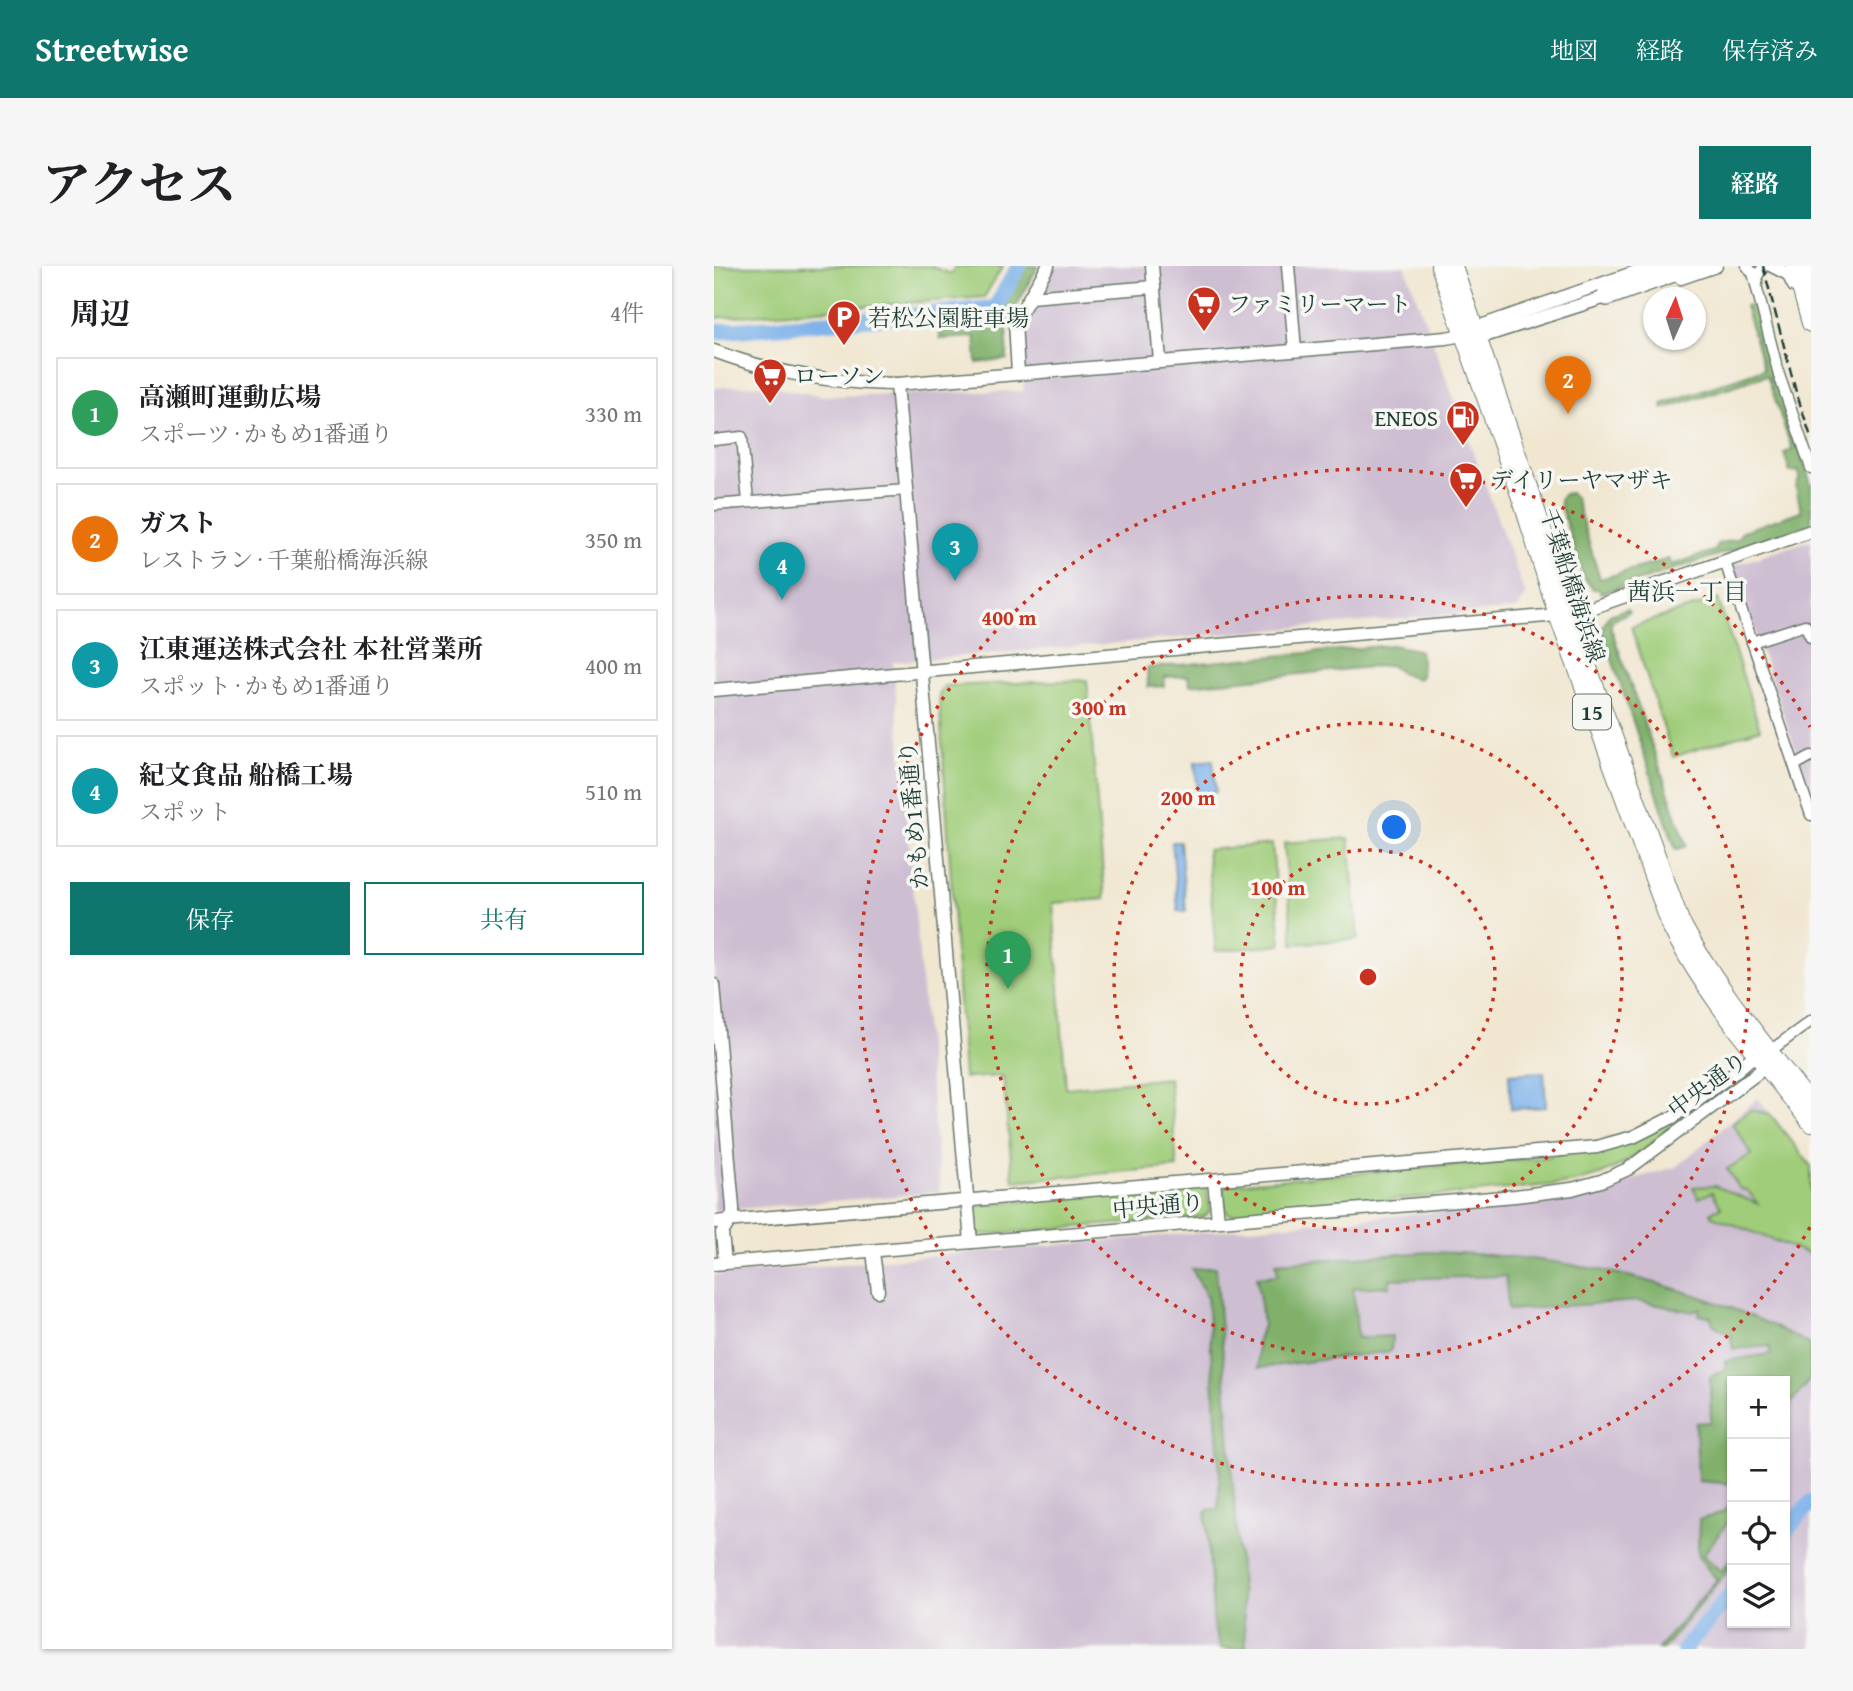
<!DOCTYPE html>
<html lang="ja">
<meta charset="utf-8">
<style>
body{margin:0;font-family:"Gentium Book Plus","Noto Serif JP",serif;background:#f6f6f6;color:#202124}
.controls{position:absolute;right:21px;bottom:21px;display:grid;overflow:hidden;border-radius:0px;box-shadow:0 2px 5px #0004}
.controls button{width:63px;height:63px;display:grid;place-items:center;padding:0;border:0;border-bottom:2px solid #e0e0e0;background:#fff;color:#202124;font:35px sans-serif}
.compass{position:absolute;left:929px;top:21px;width:63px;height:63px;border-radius:50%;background:#fff;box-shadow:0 2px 5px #0004;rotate:3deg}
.you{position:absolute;left:681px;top:562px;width:24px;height:24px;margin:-18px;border:5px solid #fff;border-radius:50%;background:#1a73e8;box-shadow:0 0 0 10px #1a73e833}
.badge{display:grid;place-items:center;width:46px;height:46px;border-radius:50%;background:#0f766e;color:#fff;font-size:23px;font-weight:700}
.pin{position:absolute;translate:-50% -58px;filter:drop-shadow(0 2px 4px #0008)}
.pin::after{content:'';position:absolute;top:37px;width:24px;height:21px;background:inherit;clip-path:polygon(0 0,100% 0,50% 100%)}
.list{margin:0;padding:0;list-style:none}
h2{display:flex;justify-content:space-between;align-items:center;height:91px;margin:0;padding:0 28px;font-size:30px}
h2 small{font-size:23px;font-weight:400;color:#757577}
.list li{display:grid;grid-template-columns:46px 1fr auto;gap:21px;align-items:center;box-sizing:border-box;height:112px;margin:0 14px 14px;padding:0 14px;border:2px solid #e0e0e0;border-radius:0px}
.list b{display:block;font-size:26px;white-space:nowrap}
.list p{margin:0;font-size:23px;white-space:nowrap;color:#757577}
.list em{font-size:23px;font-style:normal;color:#757577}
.actions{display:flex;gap:14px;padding:21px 28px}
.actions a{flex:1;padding:16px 0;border:2px solid #0f766e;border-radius:0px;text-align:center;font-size:24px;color:#0f766e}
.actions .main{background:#0f766e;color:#fff}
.icon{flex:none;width:38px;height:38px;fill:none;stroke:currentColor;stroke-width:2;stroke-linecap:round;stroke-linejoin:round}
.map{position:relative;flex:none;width:1097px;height:1383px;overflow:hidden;border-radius:0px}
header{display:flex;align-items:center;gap:42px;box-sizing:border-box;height:98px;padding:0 35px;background:#0f766e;color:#fff}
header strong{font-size:33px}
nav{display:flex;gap:38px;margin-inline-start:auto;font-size:24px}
.intro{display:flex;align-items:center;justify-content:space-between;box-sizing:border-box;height:168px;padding:0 42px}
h1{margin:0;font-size:49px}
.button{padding:18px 32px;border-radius:0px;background:#0f766e;color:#fff;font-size:24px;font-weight:700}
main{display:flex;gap:42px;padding:0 42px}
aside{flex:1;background:#fff;border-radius:0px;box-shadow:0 2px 5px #0004}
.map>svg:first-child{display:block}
.industrial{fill:#cebed2;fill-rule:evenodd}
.green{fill:#a0cd7a;stroke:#608557;stroke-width:2}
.forest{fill:#80b06a;stroke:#50764f;stroke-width:2}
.water{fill:#7cb1ea;stroke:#4e778f;stroke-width:2}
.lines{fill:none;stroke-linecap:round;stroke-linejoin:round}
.river{stroke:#7cb1ea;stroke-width:16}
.minor-casing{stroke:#68786b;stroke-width:13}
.tertiary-casing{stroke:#68786b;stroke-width:15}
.primary-casing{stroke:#68786b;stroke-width:18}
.trunk-casing{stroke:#68786b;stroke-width:20}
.motorway-casing{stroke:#68786b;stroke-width:22}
.minor{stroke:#fff;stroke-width:10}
.tertiary{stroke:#fff;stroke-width:12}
.primary{stroke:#fff;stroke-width:16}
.trunk{stroke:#fff;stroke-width:18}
.motorway{stroke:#fff;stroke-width:19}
.rail{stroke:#1f3d34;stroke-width:2.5;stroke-dasharray:10 5;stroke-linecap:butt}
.ring{fill:none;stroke:#c8321e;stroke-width:3.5;stroke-dasharray:3.5 7}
.labels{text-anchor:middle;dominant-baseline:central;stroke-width:7;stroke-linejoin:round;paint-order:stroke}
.shield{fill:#f6f6f2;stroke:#60746d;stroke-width:2}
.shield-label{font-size:21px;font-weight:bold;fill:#1f3d34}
.poi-label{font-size:23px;fill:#1f3d34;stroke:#f6f6f2;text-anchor:start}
.street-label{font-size:23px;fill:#1f3d34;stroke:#f6f6f2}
.neighbourhood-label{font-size:24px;fill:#1f3d34;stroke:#f6f6f2}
.centre{fill:#c8321e;stroke:#f6f6f2;stroke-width:3.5}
.ring-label{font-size:21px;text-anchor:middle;font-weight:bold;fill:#c8321e;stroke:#f6f6f2;stroke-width:7;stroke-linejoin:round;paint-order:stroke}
</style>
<header>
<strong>Streetwise</strong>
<nav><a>地図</a><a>経路</a><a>保存済み</a></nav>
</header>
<div class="intro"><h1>アクセス</h1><a class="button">経路</a></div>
<main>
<aside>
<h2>周辺<small>4件</small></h2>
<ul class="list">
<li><span class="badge" style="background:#2e9e5b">1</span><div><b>高瀬町運動広場</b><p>スポーツ · かもめ1番通り</p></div><em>330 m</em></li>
<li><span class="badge" style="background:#e8710a">2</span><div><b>ガスト</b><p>レストラン · 千葉船橋海浜線</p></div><em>350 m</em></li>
<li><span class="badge" style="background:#0f9aa8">3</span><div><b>江東運送株式会社 本社営業所</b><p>スポット · かもめ1番通り</p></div><em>400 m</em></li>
<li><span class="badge" style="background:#0f9aa8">4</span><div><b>紀文食品 船橋工場</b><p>スポット</p></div><em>510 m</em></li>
</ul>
<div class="actions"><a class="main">保存</a><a>共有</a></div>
</aside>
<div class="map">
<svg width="1097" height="1383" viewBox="0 0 1097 1383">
<rect width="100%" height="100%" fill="#f6f6f2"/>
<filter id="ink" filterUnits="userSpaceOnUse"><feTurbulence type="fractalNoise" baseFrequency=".0143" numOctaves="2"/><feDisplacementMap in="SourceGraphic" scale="14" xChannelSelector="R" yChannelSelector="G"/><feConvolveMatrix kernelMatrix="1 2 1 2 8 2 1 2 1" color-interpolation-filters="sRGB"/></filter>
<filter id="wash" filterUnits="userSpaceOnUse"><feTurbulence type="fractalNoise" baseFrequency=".00686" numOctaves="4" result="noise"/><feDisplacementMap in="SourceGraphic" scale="28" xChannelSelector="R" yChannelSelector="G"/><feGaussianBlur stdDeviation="1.57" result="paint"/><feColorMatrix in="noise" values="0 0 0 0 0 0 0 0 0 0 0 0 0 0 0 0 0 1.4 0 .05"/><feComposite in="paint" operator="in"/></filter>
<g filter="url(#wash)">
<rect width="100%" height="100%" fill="#f1e7d1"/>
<!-- industrial -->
<g class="industrial">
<polygon points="339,0 691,0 812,330 803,343 179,396 226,926 0,945 0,122 45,119 109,130 310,125 306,60"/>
<polygon points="1097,274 1097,528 1018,300"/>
<path d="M 1044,832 L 1097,901 L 1097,1383 L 0,1383 L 0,1009 L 836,936 L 962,901 ZM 1018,1115 L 1071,1115 L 1071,1357 L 1018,1357 Z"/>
</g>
<!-- green -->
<g class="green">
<polygon points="0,0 216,0 237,8 242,0 289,0 270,31 0,52"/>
<polygon points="1004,333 1046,463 959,491 917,361"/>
<polygon points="373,414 391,633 339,637 352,822 455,812 463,901 299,915 289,810 250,812 225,429 231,420"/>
<polygon points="635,572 644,673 579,678 570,577"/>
<polygon points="558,578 567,679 502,685 493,584"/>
<polygon points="991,840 913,896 886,909 857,917 516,949 511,944 509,921 517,918 833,891 963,853"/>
<polygon points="1036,844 1056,848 1097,900 1097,989 998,950 997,946 1007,941 998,926 985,932 979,921 1001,920 1044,938 1033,924 1026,923 1013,903 1038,888 1018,857"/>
<polygon points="486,920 493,922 496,945 490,951 262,969 260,942 266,939"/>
</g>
<!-- forest -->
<g class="forest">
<polygon points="311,0 324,0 293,58 293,93 263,97 261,71 226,73 225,54 284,48"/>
<polygon points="1040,38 1097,219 1097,256 1087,262 887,327 884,323 879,323 870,312 846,239 846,233 850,228 856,227 861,231 886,313 955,293 958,299 1002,284 1003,278 1023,273 1029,265 1087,245 1082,221 1086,211 1084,205 1076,206 1070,187 1078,184 1053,109 949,143 948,138 1050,103 1031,40"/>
<polygon points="913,343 915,346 897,356 897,362 973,580 962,584 888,363 895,349"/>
<polygon points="678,379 705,384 708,394 707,411 702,413 687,407 676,399 476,419 474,410 451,411 450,420 434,421 433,402"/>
<path d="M 715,986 C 848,989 979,1015 1097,1079 L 1097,1112 L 1071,1145 L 1071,1115 L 1018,1115 L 1018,1218 L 984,1215 L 982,1157 L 997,1156 L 996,1111 L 1012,1103 L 1011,1095 L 1056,1088 L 1056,1080 L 1019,1083 L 1017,1070 L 999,1058 L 997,1051 L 985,1049 L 986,1042 L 979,1046 L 924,1035 L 794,1044 L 792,1010 L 676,1013 L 676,1020 L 639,1022 L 644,1072 L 678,1070 L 677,1085 L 544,1102 L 543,1077 L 549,1059 L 543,1011 L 564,1009 L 562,997 Z"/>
<polygon points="502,1001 532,1383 507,1383 500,1362 492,1244 504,1243 506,1207 493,1031 478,1003"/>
<path d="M 1018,1236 L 1018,1251 L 989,1289 L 1007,1305 L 1018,1292 L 1018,1299 L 949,1383 L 944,1383 L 1003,1313 C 995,1307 992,1298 984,1291 L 985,1254 L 1009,1246 Z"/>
</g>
<!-- water -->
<g class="water">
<polygon points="499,494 502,526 484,528 481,496"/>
<polygon points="458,576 466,576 472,645 464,645"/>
<polygon points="830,806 832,841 797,843 795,808"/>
</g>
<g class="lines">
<!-- river -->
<g class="river">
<polyline points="0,66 281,42 305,0"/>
<polyline points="1071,1266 1097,1236"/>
<polyline points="970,1383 1018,1327"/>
</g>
</g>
</g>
<g filter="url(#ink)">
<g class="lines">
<!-- minor casing -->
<g class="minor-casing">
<g id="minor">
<polyline points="1033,0 1039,7 1065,109 1097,202"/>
<polyline points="1043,18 1043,10 1050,0"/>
<polyline points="0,174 28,171 34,236"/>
<polyline points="0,239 192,224"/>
<polyline points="1011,296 1097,549"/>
<polyline points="1038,376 1091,359 1097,371"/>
<polyline points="1081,499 1097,490"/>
<polyline points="1056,785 1097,755"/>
</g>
</g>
<!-- tertiary casing -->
<g class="tertiary-casing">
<g id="tertiary">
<polyline points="438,0 446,95"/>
<polyline points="574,0 581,84"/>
<polyline points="1058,0 1074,8 1080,20"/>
<polyline points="967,12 1002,0"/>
<polyline points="316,31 440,21"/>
<polyline points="755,70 764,72 898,29"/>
<path d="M 0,85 C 58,107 120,117 183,118 L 732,72 L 748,69 L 761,62 L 939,0"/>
<polyline points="304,108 301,56 334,0"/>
<polyline points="183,118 257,976"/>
<polyline points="0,424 843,349 877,342 1097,265"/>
<polyline points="0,719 19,942 19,949 8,967 11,997"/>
<polyline points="500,915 504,954"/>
<polyline points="0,956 883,881 919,871 959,851 1016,810 1043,787 1049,786"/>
<polyline points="159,986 164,1025"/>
<polyline points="0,998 801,930 858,923 887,915 914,903 1053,800 1054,795"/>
</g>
</g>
<!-- primary casing -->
<g class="primary-casing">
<g id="primary">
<path d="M 725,0 L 809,240 L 843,349 L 957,662 C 992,732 1049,796 1097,858"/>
<path d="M 740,0 L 839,292 L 855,347 L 967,655 C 1002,721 1052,779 1097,838"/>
</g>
</g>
<!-- trunk casing -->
<g class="trunk-casing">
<polyline id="trunk" points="1081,0 1097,57"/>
</g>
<!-- motorway casing -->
<g class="motorway-casing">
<g id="motorway">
<polyline points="1094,0 1097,12"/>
<polyline points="893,30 976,0"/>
</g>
</g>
<!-- minor -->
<use href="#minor" class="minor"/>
<!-- tertiary -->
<use href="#tertiary" class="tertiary"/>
<!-- primary -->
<use href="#primary" class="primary"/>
<!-- trunk -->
<use href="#trunk" class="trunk"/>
<!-- motorway -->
<use href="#motorway" class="motorway"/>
<!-- rail -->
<polyline class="rail" points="1049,0 1082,126 1097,171"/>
</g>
</g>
<!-- distance rings -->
<g class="ring">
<circle cx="654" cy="711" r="127"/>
<circle cx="654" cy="711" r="254"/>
<circle cx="654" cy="711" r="381"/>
<path d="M1096 961A508 508 0 1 1 1096 461"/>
</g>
<!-- icons -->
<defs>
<g id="supermarket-pin" transform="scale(1.75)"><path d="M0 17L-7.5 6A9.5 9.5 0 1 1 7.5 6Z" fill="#c8321e" stroke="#f6f6f2"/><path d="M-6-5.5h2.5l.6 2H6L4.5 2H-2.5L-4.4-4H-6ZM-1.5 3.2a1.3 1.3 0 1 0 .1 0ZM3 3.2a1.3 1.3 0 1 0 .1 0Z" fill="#fff"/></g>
<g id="parking-pin" transform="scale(1.75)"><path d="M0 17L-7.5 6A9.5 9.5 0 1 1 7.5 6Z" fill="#c8321e" stroke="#f6f6f2"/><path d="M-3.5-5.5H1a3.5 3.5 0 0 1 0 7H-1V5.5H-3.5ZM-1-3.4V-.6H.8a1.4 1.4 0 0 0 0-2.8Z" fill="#fff"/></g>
<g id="fuel-pin" transform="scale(1.75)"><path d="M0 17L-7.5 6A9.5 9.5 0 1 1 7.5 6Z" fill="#c8321e" stroke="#f6f6f2"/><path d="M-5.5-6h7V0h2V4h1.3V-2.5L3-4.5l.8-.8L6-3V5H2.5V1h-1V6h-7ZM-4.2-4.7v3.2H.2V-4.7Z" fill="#fff"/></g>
</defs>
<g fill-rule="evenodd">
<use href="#supermarket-pin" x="490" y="37"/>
<use href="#parking-pin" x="130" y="51"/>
<use href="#supermarket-pin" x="56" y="109"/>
<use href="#fuel-pin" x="749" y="151"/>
<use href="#supermarket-pin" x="752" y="213"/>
</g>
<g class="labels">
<!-- shield labels -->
<rect class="shield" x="859" y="428.5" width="38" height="35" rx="5"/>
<g class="shield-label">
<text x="878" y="446">15</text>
</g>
<!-- poi labels -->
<g class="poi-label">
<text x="514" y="37">ファミリーマート</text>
<text x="154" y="51">若松公園駐車場</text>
<text x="80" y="109">ローソン</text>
<text x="724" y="151" text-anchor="end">ENEOS</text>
<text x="776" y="213">デイリーヤマザキ</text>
</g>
<!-- street labels -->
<g class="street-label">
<text transform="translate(859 319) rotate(72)">千葉船橋海浜線</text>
<text transform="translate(199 549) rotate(-95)">かもめ1番通り</text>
<text transform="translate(993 818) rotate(-37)">中央通り</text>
<text transform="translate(444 939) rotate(-5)">中央通り</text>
</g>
<!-- neighbourhood labels -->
<g class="neighbourhood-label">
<text x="973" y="325">茜浜一丁目</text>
</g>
</g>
<circle cx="654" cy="711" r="10" class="centre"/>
<g class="ring-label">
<text x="295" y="359">400 m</text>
<text x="385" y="449">300 m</text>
<text x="474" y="539">200 m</text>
<text x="564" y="629">100 m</text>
</g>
</svg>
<div class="controls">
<button>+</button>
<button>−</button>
<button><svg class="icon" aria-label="locate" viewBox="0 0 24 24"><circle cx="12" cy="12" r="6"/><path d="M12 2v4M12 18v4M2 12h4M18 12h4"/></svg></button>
<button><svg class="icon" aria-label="layers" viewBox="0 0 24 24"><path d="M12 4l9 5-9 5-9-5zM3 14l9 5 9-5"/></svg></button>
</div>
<svg class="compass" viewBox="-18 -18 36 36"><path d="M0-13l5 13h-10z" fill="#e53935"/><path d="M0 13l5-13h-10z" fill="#757577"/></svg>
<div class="you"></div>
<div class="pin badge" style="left:294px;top:723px;background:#2e9e5b">1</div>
<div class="pin badge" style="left:854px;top:148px;background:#e8710a">2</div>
<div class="pin badge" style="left:241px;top:315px;background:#0f9aa8">3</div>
<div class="pin badge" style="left:68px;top:334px;background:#0f9aa8">4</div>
</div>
</main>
